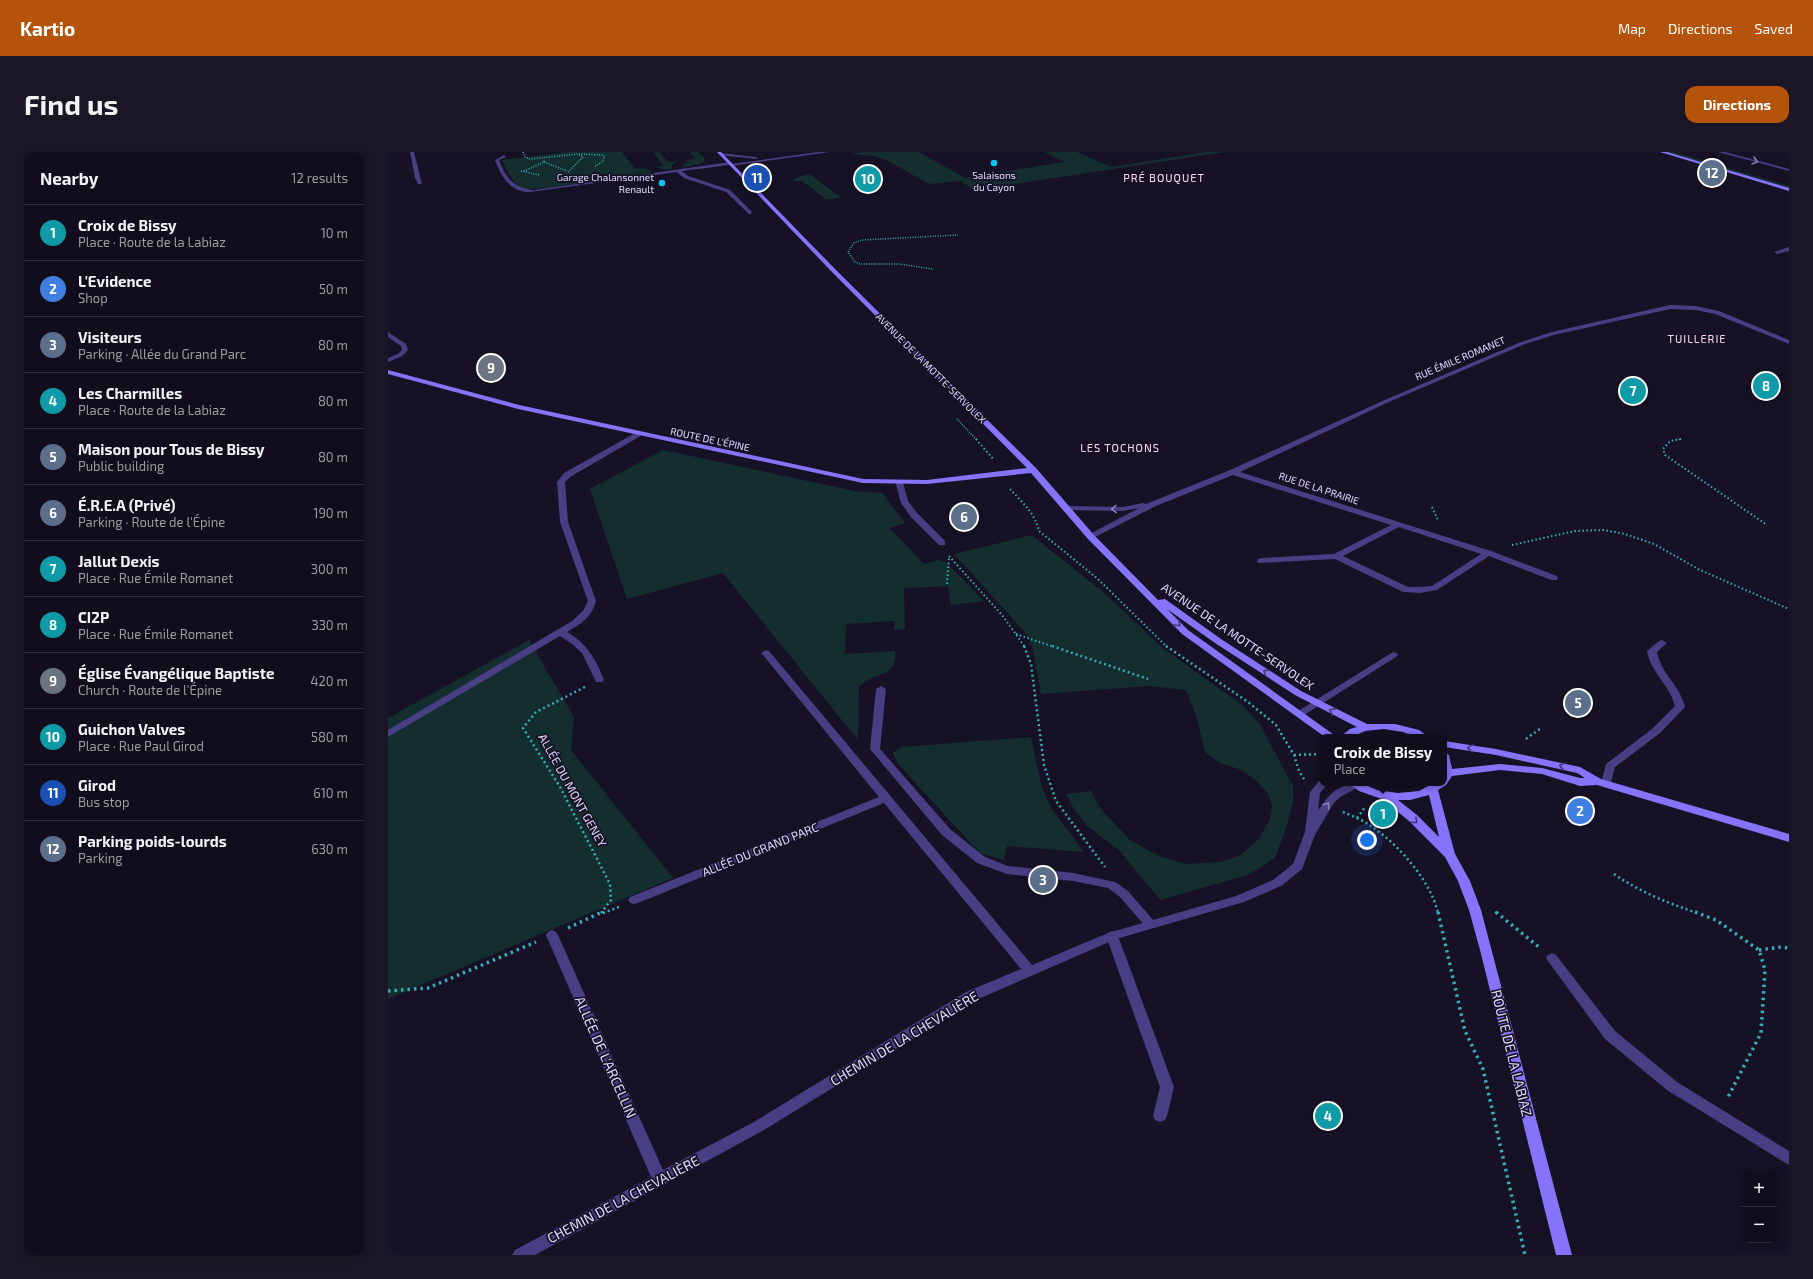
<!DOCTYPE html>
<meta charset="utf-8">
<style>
body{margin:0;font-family:"Exo 2",sans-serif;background:#1a1625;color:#f1f3f6}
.controls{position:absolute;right:12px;bottom:12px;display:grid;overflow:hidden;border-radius:8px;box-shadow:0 2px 10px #0003}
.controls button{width:36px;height:36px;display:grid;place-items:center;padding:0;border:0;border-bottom:1px solid #302d3b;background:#110d1c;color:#f1f3f6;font:20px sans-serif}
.you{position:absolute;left:979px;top:688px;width:14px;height:14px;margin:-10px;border:3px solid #fff;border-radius:50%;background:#1a73e8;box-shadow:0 0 0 6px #1a73e833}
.badge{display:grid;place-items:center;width:26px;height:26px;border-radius:50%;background:#b45309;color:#fff;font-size:13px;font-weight:700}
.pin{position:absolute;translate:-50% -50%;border:2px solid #fff;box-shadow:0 1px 4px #0006}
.popup{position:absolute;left:931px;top:582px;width:128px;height:52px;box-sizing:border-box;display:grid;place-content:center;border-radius:8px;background:#110d1c;filter:drop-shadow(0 1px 3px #0005);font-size:13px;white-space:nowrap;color:#9c9ca3}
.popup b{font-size:15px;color:#f1f3f6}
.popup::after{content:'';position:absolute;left:50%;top:100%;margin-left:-8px;border:8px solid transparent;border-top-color:#110d1c}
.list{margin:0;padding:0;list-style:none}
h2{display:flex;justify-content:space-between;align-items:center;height:52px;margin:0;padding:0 16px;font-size:17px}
h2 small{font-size:13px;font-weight:400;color:#9c9ca3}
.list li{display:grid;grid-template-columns:26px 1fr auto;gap:12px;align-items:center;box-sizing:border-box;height:56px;padding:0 16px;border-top:1px solid #302d3b}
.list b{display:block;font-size:15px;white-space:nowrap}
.list p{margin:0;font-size:13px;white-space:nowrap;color:#9c9ca3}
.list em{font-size:13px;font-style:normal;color:#9c9ca3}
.map{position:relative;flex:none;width:1401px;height:1103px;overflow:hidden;border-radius:12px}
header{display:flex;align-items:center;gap:24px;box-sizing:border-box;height:56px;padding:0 20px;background:#b45309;color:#fff}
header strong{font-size:19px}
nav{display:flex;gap:22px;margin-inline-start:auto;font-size:14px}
.intro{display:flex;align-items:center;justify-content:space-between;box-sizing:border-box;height:96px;padding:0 24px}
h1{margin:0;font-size:28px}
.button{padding:10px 18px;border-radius:12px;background:#b45309;color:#fff;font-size:14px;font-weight:700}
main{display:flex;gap:24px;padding:0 24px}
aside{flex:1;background:#110d1c;border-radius:12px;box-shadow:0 2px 10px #0003}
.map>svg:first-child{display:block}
.green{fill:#142e30}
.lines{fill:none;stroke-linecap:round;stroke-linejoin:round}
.path-far3{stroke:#35aeb4;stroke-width:1.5;stroke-dasharray:1 1.5;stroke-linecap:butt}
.path-far2{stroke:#35aeb4;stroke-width:2;stroke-dasharray:1.5 2.5;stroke-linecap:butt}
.path-far1{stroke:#35aeb4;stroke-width:2.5;stroke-dasharray:2 3;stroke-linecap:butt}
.path{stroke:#35aeb4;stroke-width:3.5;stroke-dasharray:2.5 4;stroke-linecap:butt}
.lane{fill:#483e83;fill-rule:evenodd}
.street{fill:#483e83;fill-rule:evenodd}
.secondary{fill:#8573f9;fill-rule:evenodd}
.oneway{stroke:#8c83ba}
.oneway2{stroke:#43387a}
.poi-dot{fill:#0dc4f4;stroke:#171126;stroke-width:1.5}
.labels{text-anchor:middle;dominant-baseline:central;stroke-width:3.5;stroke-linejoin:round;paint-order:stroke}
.far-poi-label{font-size:10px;fill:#e0d8fd;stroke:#171126}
.far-street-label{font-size:10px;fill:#e0d8fd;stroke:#171126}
.far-neighbourhood-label{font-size:11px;letter-spacing:1px;fill:#fddaed;stroke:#171126}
.street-label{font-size:12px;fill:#e0d8fd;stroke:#171126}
.near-street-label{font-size:14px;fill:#e0d8fd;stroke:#171126}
</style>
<header>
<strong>Kartio</strong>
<nav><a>Map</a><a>Directions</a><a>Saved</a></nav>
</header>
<div class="intro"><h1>Find us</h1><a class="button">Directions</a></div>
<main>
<aside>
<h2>Nearby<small>12 results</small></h2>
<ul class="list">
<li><span class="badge" style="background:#0f9aa8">1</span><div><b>Croix de Bissy</b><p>Place · Route de la Labiaz</p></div><em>10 m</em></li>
<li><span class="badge" style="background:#3f7fe0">2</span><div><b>L'Evidence</b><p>Shop</p></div><em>50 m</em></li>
<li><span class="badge" style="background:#5c6f8a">3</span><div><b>Visiteurs</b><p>Parking · Allée du Grand Parc</p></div><em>80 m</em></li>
<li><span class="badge" style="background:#0f9aa8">4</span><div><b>Les Charmilles</b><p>Place · Route de la Labiaz</p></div><em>80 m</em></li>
<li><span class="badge" style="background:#5c6f8a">5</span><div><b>Maison pour Tous de Bissy</b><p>Public building</p></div><em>80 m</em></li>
<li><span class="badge" style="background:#5c6f8a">6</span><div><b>É.R.E.A (Privé)</b><p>Parking · Route de l'Épine</p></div><em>190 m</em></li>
<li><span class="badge" style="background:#0f9aa8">7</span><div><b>Jallut Dexis</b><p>Place · Rue Émile Romanet</p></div><em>300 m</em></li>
<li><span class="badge" style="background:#0f9aa8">8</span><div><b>CI2P</b><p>Place · Rue Émile Romanet</p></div><em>330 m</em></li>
<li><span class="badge" style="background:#6b7280">9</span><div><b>Église Évangélique Baptiste</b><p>Church · Route de l'Épine</p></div><em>420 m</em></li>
<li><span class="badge" style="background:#0f9aa8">10</span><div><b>Guichon Valves</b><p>Place · Rue Paul Girod</p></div><em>580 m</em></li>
<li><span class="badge" style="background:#1a4fb4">11</span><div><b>Girod</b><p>Bus stop</p></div><em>610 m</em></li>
<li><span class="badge" style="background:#5c6f8a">12</span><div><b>Parking poids-lourds</b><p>Parking</p></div><em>630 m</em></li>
</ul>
</aside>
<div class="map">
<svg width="1401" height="1103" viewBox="0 0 1401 1103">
<rect width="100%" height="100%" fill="#171126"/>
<!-- green -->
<g class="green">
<path d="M 179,0 L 234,0 L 247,17 L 256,16 L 266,20 L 163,36 C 130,38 128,38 114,8 Z"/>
<polygon points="271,0 280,10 289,9 284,13 284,17 279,18 268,15 276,14 265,1"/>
<polygon points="302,0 310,0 318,8 312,12 296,15 295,13 300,10 299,8 308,7"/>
<polygon points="477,0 531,0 577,26 676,10 657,0 689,0 723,15 818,0 837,0 586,38 573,29 541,32 502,10 487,4 461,2"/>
<polygon points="1279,0 1286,0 1401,34 1401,36"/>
<polygon points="421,22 454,46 429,48 438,47 414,29 405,29 409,25"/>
<path d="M 275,298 L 467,339 L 494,341 L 517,371 L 502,376 L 536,412 L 550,408 L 558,410 L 596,449 L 563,453 L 560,434 L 516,436 L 517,477 L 506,478 L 507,469 L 458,472 L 457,502 L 507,499 C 511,526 482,521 471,535 L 470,588 L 335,421 L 239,447 L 202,337 Z"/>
<polygon points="644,383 715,440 776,497 854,553 871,571 905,634 905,650 898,676 887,706 860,723 772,748 731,698 698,673 685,655 678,642 703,639 712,656 742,688 771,704 798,712 832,710 853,703 871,687 882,667 884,655 881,643 869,629 854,618 832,611 817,600 808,563 798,538 761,534 653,542 644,494 636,479 566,402"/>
<polygon points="141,488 186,565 183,598 285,726 0,847 0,566"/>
<polygon points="643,585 654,636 663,656 696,700 619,694 616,708 592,701 510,612 505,601 513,595"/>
</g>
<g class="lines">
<!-- path-far3 -->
<g class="path-far3">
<polyline points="135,0 137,5 142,7 190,2 215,3 217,5 214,10 206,15"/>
<polyline points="156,10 179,19"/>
<polyline points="133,19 151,23"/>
<polyline points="136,19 156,10 156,7"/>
<polyline points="180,20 195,5 191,3"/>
<polyline points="544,117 511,112 472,112 467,110 460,100 466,91 474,88 570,83"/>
<polyline points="569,267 589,288"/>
<polyline points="1288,288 1293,287"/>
</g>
<!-- path-far2 -->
<g class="path-far2">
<polyline points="588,287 606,308"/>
<polyline points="1293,287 1282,289 1275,297 1277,303 1379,373"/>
<path d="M 622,337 C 634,350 647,361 651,379 L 710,427 L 779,495"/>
<polyline points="1044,355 1050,368"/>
<polyline points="1124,393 1187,379 1216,378 1237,382 1266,392 1312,418 1401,457"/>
<polyline points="561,404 614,463 637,495"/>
<polyline points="559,432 561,405"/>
<polyline points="628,482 666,495"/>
</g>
<!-- path-far1 -->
<g class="path-far1">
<polyline points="636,494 643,512 656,613 668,649 717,715"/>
<polyline points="664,494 760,527"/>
<polyline points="778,494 860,550 888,573 906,603 911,619 916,627"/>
<polyline points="197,535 148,560 135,576 172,635 222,732 223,748 213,761"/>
<polyline points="1138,587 1153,576"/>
<polyline points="906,603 934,602"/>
<path d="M 955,660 C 964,664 975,668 983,674 C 1010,692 1043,729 1050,761"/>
<polyline points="969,666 978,654"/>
<path d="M 1226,722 C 1252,740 1280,751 1309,761"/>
<polyline points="1107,760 1109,761"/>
<polyline points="215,761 231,755"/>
</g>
<!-- path -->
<g class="path">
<polyline points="1050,760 1077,879 1095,917 1137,1103"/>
<polyline points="1108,760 1152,796"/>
<polyline points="1307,760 1328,768 1371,798 1377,818 1373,881 1339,947"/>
<polyline points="215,761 216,760"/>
<polyline points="180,776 214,760"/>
<polyline points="1371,798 1393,795 1401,796"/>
<polyline points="0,839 40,836 148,790"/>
</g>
<!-- lane -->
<g class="lane">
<polygon points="1330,0 1337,0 1401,17 1401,19"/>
<path d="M 116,3 L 118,5 L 111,8 C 119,27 124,34 144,38 L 144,40 C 123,41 113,25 107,8 Z"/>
<polygon points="1401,95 1401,99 1389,102 1386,100"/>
<polygon points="509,330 515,330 520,349 529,361 557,389 557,393 551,393 523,365 513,351 508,332"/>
<path d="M 1274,488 L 1279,491 L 1269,500 C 1273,522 1292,533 1297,555 L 1272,581 L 1227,615 L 1222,634 L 1214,634 L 1213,632 L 1218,612 L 1264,577 L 1287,554 C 1282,533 1263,521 1259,499 L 1271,489 Z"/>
<polygon points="1005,500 1008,501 1010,503 1008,505 916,563 908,563 907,561"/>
<polygon points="493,534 498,537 492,597 562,677 597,705 620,714 685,721 727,730 740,739 766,769 768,772 766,775 762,776 758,775 732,745 720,736 685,729 619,722 589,711 554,683 482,597 488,537"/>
<polygon points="724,779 728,781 730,784 786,935 779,964 777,968 772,970 767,968 765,964 772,935 718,784 720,781"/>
</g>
<!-- street -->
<g class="street">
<polygon points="22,0 26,0 34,32 30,32 27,26"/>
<polygon points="430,0 442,0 343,14 341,13 294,19 300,24 342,38 364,60 362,63 338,40 296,26 289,20 142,40 140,39 342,10 344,12"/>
<polygon points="333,1 368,5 370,6 368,7 331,3"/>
<path d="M 1282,153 L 1308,154 L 1331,159 L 1401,188 L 1401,192 L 1327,162 L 1308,158 L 1282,157 L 1166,183 L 1137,192 L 1003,249 L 852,320 L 1103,399 L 1169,424 L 1170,426 L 1169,428 L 1163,428 L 1101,404 L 1049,438 L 1032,441 L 1015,440 L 947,407 L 870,411 L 869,409 L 870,407 L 873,406 L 946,402 L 1003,373 L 845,323 L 768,354 L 703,387 L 699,385 L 700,383 L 751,356 L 735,359 L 677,358 L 673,356 L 677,354 L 735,355 L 755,351 L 758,352 L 842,318 L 999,247 L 1133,190 L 1164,180 ZM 1011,375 L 1093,402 L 1044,434 L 1032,435 L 1020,435 L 955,404 Z"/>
<polygon points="0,180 18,192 20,198 14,204 0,210 0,206 10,202 14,198 13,194 0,185"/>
<path d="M 249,280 L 256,282 L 182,325 L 177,330 L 180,370 L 208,449 C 204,465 193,472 179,480 C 199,492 208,507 216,528 L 214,530 L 208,530 L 194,501 L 184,492 L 172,484 L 0,585 L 0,578 L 184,469 L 195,459 L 200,449 L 172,370 L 169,330 L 176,321 Z"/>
<path d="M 378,498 L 381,499 L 644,813 L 720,781 L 848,744 L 885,728 L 905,712 L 917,680 L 922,640 L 931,629 L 934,628 L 934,631 L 940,631 L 932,641 L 930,659 C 940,643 951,631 971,631 L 972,633 L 971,635 L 952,645 L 945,652 L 927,683 L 914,717 L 893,734 L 856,750 L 728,787 L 588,848 L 376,978 L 147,1103 L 124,1103 L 127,1098 L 263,1025 L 158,783 L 160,780 L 164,778 L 168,780 L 170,783 L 275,1018 L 366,970 L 578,840 L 633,817 L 496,651 L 250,751 L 246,752 L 242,751 L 240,748 L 242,745 L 491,645 L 375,503 L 373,501 Z"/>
<polygon points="1164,801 1168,803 1227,879 1289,930 1401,999 1401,1013 1279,938 1217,887 1160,809 1158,806 1160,803"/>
</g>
<!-- secondary -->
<g class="secondary">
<polygon points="329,0 333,0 448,118 648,316 706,383 770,448 777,447 833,487 913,539 979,572 1007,572 1031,578 1041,585 1028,585 1015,580 996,577 977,579 964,585 952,585 962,577 969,575 907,543 827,491 779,457 800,478 949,585 937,585 794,482 700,387 643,321 539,332 475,331 130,257 0,222 0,218 131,253 475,327 539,328 639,316 444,120"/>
<polygon points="1272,0 1279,0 1401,36 1401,39"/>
<path d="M 1056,589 L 1108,597 L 1192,615 L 1213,627 L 1401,682 L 1401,690 L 1209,633 L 1192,634 L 1154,622 L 1112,618 L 1064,624 L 1058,633 L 1050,638 L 1067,702 L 1082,729 L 1093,758 L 1184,1103 L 1168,1103 L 1092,798 L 1081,758 L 1070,729 L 1057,705 L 1021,669 L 994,647 L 971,639 L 960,631 L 973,631 L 989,638 L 1010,641 L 1031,639 L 1046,631 L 1056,631 L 1056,600 L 1061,603 L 1064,617 L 1112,612 L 1154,616 L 1192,626 L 1197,626 L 1189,621 L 1108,603 L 1056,595 ZM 1041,643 L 1051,685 L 1029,663 L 1010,648 L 1022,648 Z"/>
</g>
</g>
<!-- one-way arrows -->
<defs><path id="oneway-chevron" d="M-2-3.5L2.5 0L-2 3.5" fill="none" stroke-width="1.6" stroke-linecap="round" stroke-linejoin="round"/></defs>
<g class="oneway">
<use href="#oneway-chevron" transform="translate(1367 9) rotate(15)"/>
<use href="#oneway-chevron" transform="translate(726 357) rotate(179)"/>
<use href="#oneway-chevron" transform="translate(939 653) rotate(-56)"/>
</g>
<g class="oneway2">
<use href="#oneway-chevron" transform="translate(790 472) rotate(46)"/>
<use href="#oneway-chevron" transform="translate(878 520) rotate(-147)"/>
<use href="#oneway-chevron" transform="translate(944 559) rotate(-154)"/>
<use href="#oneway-chevron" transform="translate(1082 596) rotate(-171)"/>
<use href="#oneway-chevron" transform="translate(1174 614) rotate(-168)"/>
<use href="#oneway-chevron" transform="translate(1027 669) rotate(43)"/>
</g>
<!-- markers -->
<g class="poi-dot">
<circle cx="606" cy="11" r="4"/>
<circle cx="274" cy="31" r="4"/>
</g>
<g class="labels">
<!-- far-poi labels -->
<g class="far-poi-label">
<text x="606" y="23">Salaisons<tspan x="606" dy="12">du Cayon</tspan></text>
<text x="266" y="25" text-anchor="end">Garage Chalansonnet<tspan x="266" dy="12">Renault</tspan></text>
</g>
<!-- far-street labels -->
<g class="far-street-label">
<text transform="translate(1072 206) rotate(-23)">RUE ÉMILE ROMANET</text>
<text transform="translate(543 216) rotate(45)">AVENUE DE LA MOTTE-SERVOLEX</text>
<text transform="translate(322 287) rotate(12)">ROUTE DE L'ÉPINE</text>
<text transform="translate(931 336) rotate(18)">RUE DE LA PRAIRIE</text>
</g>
<!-- far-neighbourhood labels -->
<g class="far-neighbourhood-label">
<text x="776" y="25">PRÉ BOUQUET</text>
<text x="1309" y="186">TUILLERIE</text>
<text x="732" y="295">LES TOCHONS</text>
</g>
<!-- street labels -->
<g class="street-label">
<text transform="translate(850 484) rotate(34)">AVENUE DE LA MOTTE-SERVOLEX</text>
<text transform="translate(185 638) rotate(61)">ALLÉE DU MONT GENEY</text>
<text transform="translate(372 697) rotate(-22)">ALLÉE DU GRAND PARC</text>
</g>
<!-- near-street labels -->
<g class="near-street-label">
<text transform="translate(516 886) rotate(-31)">CHEMIN DE LA CHEVALIÈRE</text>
<text transform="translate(1124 901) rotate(76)">ROUTE DE LA LABIAZ</text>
<text transform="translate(218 905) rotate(66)">ALLÉE DE L'ARCELLIN</text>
<text transform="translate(235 1047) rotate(-28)">CHEMIN DE LA CHEVALIÈRE</text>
</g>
</g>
</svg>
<div class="controls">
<button>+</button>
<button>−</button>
</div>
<div class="you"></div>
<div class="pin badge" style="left:995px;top:662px;background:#0f9aa8">1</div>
<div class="popup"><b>Croix de Bissy</b>Place</div>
<div class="pin badge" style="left:1192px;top:659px;background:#3f7fe0">2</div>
<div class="pin badge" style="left:655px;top:728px;background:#5c6f8a">3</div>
<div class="pin badge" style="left:940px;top:964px;background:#0f9aa8">4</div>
<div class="pin badge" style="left:1190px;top:551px;background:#5c6f8a">5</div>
<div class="pin badge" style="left:576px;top:365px;background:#5c6f8a">6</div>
<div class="pin badge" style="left:1245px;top:239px;background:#0f9aa8">7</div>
<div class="pin badge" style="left:1378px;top:234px;background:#0f9aa8">8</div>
<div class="pin badge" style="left:103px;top:216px;background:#6b7280">9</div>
<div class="pin badge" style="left:480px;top:27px;background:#0f9aa8">10</div>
<div class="pin badge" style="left:369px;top:26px;background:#1a4fb4">11</div>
<div class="pin badge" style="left:1324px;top:21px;background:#5c6f8a">12</div>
</div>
</main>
